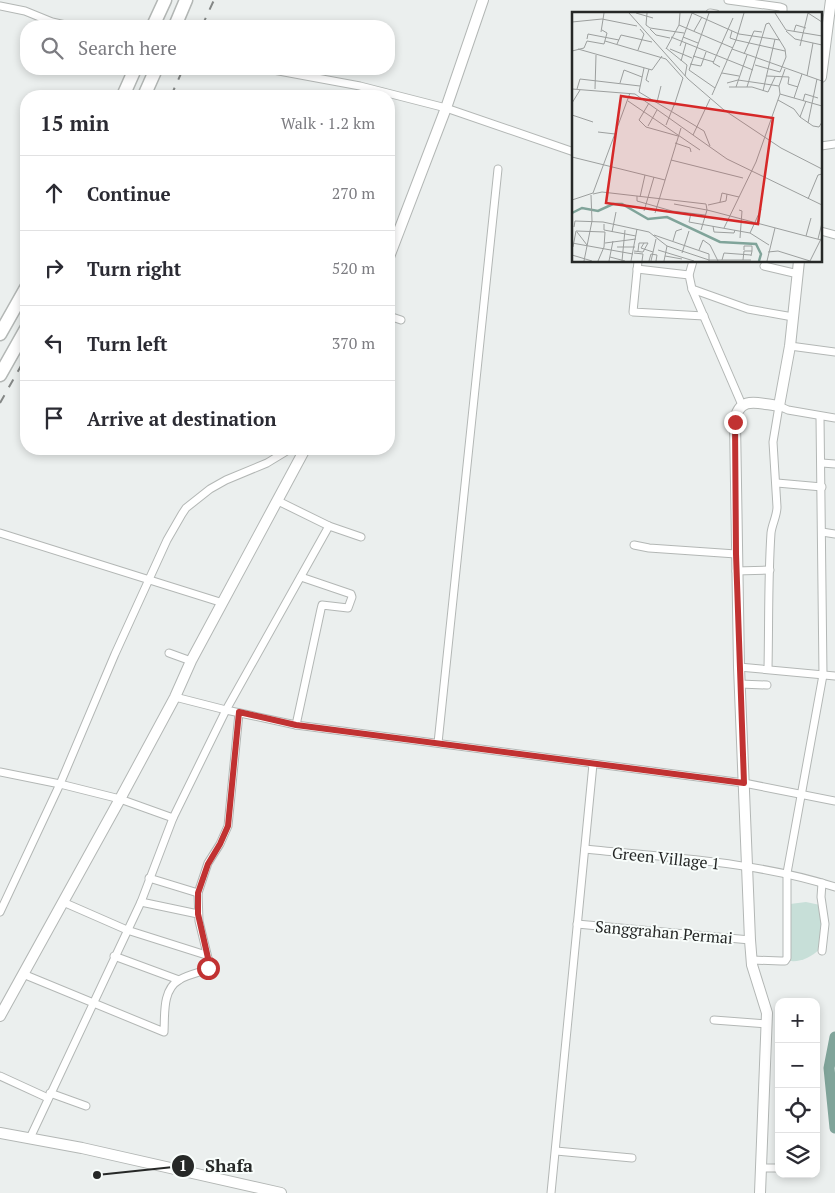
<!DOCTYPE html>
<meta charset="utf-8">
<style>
body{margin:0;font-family:"PT Serif",serif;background:#f7f7f7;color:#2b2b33}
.controls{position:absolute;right:15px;bottom:15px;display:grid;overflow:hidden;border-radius:10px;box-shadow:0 2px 8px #0003}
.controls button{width:45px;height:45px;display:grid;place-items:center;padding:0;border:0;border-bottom:1px solid #e1e1e2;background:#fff;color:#2b2b33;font:25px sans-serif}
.stop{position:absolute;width:15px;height:15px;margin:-11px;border:4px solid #c13232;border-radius:50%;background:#fff}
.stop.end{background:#c13232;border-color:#fff;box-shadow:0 1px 5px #0008}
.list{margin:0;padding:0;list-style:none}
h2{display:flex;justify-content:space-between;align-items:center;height:65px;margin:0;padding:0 20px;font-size:21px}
h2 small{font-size:16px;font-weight:400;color:#7c7c81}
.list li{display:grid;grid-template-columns:32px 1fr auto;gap:15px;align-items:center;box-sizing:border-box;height:75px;padding:0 20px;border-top:1px solid #e1e1e2}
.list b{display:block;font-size:19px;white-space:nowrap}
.list em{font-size:16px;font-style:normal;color:#7c7c81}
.icon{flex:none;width:28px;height:28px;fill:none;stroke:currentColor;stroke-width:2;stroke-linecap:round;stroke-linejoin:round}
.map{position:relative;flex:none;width:835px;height:1193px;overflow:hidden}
.search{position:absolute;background:#fff;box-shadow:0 2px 8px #0003;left:20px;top:20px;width:375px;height:55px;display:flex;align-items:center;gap:12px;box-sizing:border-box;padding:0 18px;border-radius:20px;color:#7c7c81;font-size:19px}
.panel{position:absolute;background:#fff;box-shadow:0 2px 8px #0003;left:20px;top:90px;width:375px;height:365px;border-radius:20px}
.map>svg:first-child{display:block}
.green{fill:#c7dfd8}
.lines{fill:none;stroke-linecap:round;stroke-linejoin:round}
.river{stroke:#80a49a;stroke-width:11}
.street-casing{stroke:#b3b7b5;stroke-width:9}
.secondary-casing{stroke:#b3b7b5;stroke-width:12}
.highway-casing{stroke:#b3b7b5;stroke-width:15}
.street{stroke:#fff;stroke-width:7}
.secondary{stroke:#fff;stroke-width:10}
.highway{stroke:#fff;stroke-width:12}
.rail{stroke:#848786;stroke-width:2;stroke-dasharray:9 9;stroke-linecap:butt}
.route{stroke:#c13232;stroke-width:6}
.labels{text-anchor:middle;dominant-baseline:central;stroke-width:4;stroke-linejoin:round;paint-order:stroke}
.street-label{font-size:16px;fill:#262827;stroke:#f8fdfb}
.inset-river{fill:none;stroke:#80a49a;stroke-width:2.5}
.inset-road{fill:none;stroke:#9c9f9e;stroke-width:1}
.view{fill:#d62828;fill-opacity:0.15;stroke:#d62828;stroke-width:2.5}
.inset-edge{fill:none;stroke:#262827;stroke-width:2.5}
.leader{fill:none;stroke:#262827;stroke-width:2}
.callout-dot{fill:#262827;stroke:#f8fdfb;stroke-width:2}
.mark-label{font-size:15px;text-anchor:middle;font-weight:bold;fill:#fff}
.callout-label{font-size:18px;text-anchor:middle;font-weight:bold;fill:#262827;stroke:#f8fdfb;stroke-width:4;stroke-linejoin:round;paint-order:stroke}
</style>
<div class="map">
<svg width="835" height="1193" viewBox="0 0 835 1193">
<rect width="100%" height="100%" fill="#ebefee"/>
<!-- green -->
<path class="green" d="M 806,902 L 820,905 L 823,914 L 820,949 C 811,957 802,962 790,961 L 790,904 Z"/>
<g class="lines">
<!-- river -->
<polyline class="river" points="835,1037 829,1068 835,1128"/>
<!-- street casing -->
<g class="street-casing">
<g id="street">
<polyline points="728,0 780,7 783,8 783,14"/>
<polyline points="0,6 25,11 52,22 70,26"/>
<polyline points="710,13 716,14"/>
<polyline points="268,69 360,86 446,108 574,152"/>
<polyline points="821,146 835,144"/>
<polyline points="821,231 835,235"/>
<polyline points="638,261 633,312 704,316"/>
<polyline points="764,266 798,274"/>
<polyline points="637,269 689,275 692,289 742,405"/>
<polyline points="689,275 693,261"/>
<polyline points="692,289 748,309 793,317"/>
<polyline points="389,316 401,320"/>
<polyline points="790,346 835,352"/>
<polyline points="822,463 835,464"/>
<polyline points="777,483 822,487"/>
<polyline points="278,501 329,526 361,537"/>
<polyline points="822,532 835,534"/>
<polyline points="0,533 223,603"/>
<polyline points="634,545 649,548 736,554"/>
<polyline points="736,571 770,570"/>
<polyline points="169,653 191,661"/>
<polyline points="739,667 835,676"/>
<path d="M 768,668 C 769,623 768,578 771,533 C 772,524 777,516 777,507 L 773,442 L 779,406 L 788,410 L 835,418"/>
<polyline points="740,684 767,685"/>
<polyline points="175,697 226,710 296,725 744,783 835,801"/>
<polyline points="296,725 321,609 322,605 348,608 352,597 351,594 301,577"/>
<polyline points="438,743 498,169"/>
<polyline points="0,772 60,784 120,799 173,818"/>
<path d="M 585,849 C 669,858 754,861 835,887"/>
<polyline points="149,878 198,893"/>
<polyline points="63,902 127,930 206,955"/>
<polyline points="141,902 198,914"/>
<polyline points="0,912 60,784 115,654 167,540 182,514 186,508 210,489 226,480 267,463 290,449"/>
<polyline points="577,924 750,940"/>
<polyline points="822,951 825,924 821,897 822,883"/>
<polyline points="114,956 179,980"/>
<polyline points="752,960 781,961 785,961 787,958 787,873 823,675 820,417"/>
<path d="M 23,974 L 164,1032 C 165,1015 162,990 179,980 C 187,975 197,973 206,970 L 209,962 L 199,921 L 198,893 L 208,863 L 220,844 L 228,826 L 239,713"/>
<polyline points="714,1020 767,1024"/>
<polyline points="0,1076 48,1098"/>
<polyline points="50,1093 86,1106"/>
<polyline points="30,1138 141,902 173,818 226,710 329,526"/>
<polyline points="556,1151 632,1158"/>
<polyline points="760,1168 779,1168"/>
<polyline points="551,1193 593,764"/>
</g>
</g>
<!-- secondary casing -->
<g class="secondary-casing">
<g id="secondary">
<polyline points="821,77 831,0"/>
<polyline points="389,257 446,108 483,0"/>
<polyline points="0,1016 120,799 175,697 191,661 305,449"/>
<polyline points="0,1133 82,1148 281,1193"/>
<path d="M 760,1193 L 767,1013 L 752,965 L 750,940 L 739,667 L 735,422 C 738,394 760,404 779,406 L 790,346 L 799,261"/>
</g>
</g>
<!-- highway casing -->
<g class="highway-casing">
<g id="highway">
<polyline points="153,26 165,0"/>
<polyline points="175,26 186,0"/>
<polyline points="123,96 135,69"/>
<polyline points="144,96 156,69"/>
<polyline points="0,334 26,288"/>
<polyline points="0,375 26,329"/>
</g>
</g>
<!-- street -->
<use href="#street" class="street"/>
<!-- secondary -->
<use href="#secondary" class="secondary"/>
<!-- highway -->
<use href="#highway" class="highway"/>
<!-- rail -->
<g class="rail">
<polyline points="202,26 214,0"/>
<polyline points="171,96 183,69"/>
<polyline points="0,403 26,357"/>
</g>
</g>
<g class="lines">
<!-- route -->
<polyline class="route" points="208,968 208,958 198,914 198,893 208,864 220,844 228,826 239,712 296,725 744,783 736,554 735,422"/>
</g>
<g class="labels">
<!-- street labels -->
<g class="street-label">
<text transform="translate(666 858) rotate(6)">Green Village 1</text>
<text transform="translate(664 932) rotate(5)">Sanggrahan Permai</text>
</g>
</g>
<!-- overview -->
<g transform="translate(572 12)">
<rect width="250" height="250" fill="#ebefee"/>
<path class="inset-river" d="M 0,201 L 10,196 L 26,199 L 41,192 L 50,192 L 76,207 L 95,205 L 148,230 L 184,232 L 189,242 L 187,249"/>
<path class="inset-road" d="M 57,1 L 116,67 L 152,98 L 209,136 L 250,157M 64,1 L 81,6M 75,1 L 74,13 L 78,16 L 112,21M 120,1 L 167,22 L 208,28M 137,1 L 117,58 L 143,76M 203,1 L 214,18 L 250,24M 236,1 L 250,10M 0,10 L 30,7 L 65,14M 107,13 L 161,36M 78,17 L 84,23 L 98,26M 122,19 L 130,5M 160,19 L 158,26 L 164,28 L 213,39M 214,19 L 223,27 L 250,33M 222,19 L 224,13 L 234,16M 29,20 L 32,1M 99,25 L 181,58M 111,25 L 126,31M 15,27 L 16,22 L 47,28M 33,29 L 94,47 L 111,66 L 102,94M 45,32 L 49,23 L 80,30M 108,34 L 120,1M 228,34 L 236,1M 94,36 L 115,53 L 113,64M 6,37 L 80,58 L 90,44M 94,37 L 107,13 L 108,1M 98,37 L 120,46M 160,37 L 250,69M 66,38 L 72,22 L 68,17M 0,39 L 12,36 L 15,29 L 32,32 L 35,21 L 30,18M 172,42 L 182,19 L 190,20M 121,44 L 142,50M 109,49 L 114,31M 118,52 L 129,54 L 134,40M 148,55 L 141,51 L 161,6M 77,57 L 74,68 L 77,70M 150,61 L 167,64M 195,64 L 217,65 L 216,72 L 226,75M 235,64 L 241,31M 48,71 L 52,58 L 70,65M 155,71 L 166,68 L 207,74M 157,75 L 180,75 L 196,80 L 203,65M 164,75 L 175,43M 175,75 L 194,12 L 197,11 L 213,37 L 214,45 L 208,60 L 183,53M 0,77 L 63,82 L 155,147 L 250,193M 5,77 L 8,67 L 68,74M 23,77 L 24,43M 191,79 L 203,27M 67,80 L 132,119 L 138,134M 67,80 L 72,56M 208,82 L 250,94M 140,83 L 164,28 L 172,1M 222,86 L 230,62M 206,88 L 222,97 L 228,105 L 234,89M 56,89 L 128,138M 231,89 L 233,82 L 246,86M 85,90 L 89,74M 0,91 L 8,78M 77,91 L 67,108 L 74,115 L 106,124M 0,103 L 21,110M 228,105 L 241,114 L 247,115 L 250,110M 236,111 L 245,67M 94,113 L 102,93M 76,114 L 85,98M 26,120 L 43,122M 121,123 L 138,87M 103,131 L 118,136 L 119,140M 0,145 L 93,168M 99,148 L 171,166M 21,182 L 30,180 L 134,192 L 135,198 L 143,200 L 249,228M 65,184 L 65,189 L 100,199 L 133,203M 68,185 L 73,163M 236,187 L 246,163 L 250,162M 0,188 L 21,181 L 58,81M 148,190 L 150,181 L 167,185M 102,192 L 135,198 L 129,218M 136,193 L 154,189 L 155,182M 167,198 L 170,199 L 168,226M 72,199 L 82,165M 83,201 L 109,116M 119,201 L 117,210 L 178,221 L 197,233M 32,212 L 32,218 L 64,224M 141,214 L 142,220 L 162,221 L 163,218M 2,215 L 3,209 L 31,210 L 77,220 L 95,234 L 137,248 L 179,248M 152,216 L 184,150 L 208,82 L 207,74 L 213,57M 5,220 L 15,233M 40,220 L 44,200M 178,221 L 189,197M 82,223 L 137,242 L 137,249M 234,224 L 239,206M 246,227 L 250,211M 101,229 L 104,219 L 110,217M 0,231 L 61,242M 33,231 L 64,227M 72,231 L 69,236 L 81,240M 1,235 L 4,219 L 33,220 L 32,235 L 26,249M 45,235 L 63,235M 86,238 L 122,249M 127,238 L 131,228 L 138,233 L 146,249M 172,238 L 172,234 L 180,234 L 180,239M 62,239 L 70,240 L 71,240 L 76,231 L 67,231 L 66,239M 196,240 L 206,239 L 238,249M 62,241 L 71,242 L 70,249M 110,241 L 117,219M 0,243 L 20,249M 93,244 L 110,247M 38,245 L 53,249M 150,248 L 152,241 L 179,243M 171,248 L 172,239 L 180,239 L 179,244M 12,249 L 20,209 L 19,183M 37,249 L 41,229M 50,249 L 53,218M 59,249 L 65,217M 77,249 L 79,242 L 85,243 L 84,249M 79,249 L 84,227M 92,249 L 95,234M 195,249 L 203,216M 238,249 L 250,225"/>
<path class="view" d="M 49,84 L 201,106 L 186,212 L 34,191 Z"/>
<rect width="250" height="250" class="inset-edge"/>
</g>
<!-- callouts -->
<path class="leader" d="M97 1175L183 1166"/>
<g class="callout-dot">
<circle cx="97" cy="1175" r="5"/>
<circle cx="183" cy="1166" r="12"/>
</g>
<g class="mark-label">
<text x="183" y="1171">1</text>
</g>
<g class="callout-label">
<text x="229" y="1172">Shafa</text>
</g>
</svg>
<div class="controls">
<button>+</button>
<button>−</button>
<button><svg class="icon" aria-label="locate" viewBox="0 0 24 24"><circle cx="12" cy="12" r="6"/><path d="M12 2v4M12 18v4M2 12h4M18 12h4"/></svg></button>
<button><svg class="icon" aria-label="layers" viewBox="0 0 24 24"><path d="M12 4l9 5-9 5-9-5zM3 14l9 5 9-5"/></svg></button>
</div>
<div class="stop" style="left:208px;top:968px"></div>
<div class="stop end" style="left:735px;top:422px"></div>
<div class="search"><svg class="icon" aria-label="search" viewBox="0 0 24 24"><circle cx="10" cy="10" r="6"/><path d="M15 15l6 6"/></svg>Search here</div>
<section class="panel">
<h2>15 min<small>Walk · 1.2 km</small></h2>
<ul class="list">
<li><svg class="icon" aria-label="ahead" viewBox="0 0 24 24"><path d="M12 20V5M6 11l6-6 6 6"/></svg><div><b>Continue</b></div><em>270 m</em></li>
<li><svg class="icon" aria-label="right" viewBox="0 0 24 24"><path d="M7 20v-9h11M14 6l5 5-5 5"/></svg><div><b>Turn right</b></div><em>520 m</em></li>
<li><svg class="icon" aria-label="left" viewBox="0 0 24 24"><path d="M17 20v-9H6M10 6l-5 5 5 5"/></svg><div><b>Turn left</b></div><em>370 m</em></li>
<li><svg class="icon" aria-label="arrive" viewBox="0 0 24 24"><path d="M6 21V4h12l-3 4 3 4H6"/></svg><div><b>Arrive at destination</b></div></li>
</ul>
</section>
</div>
